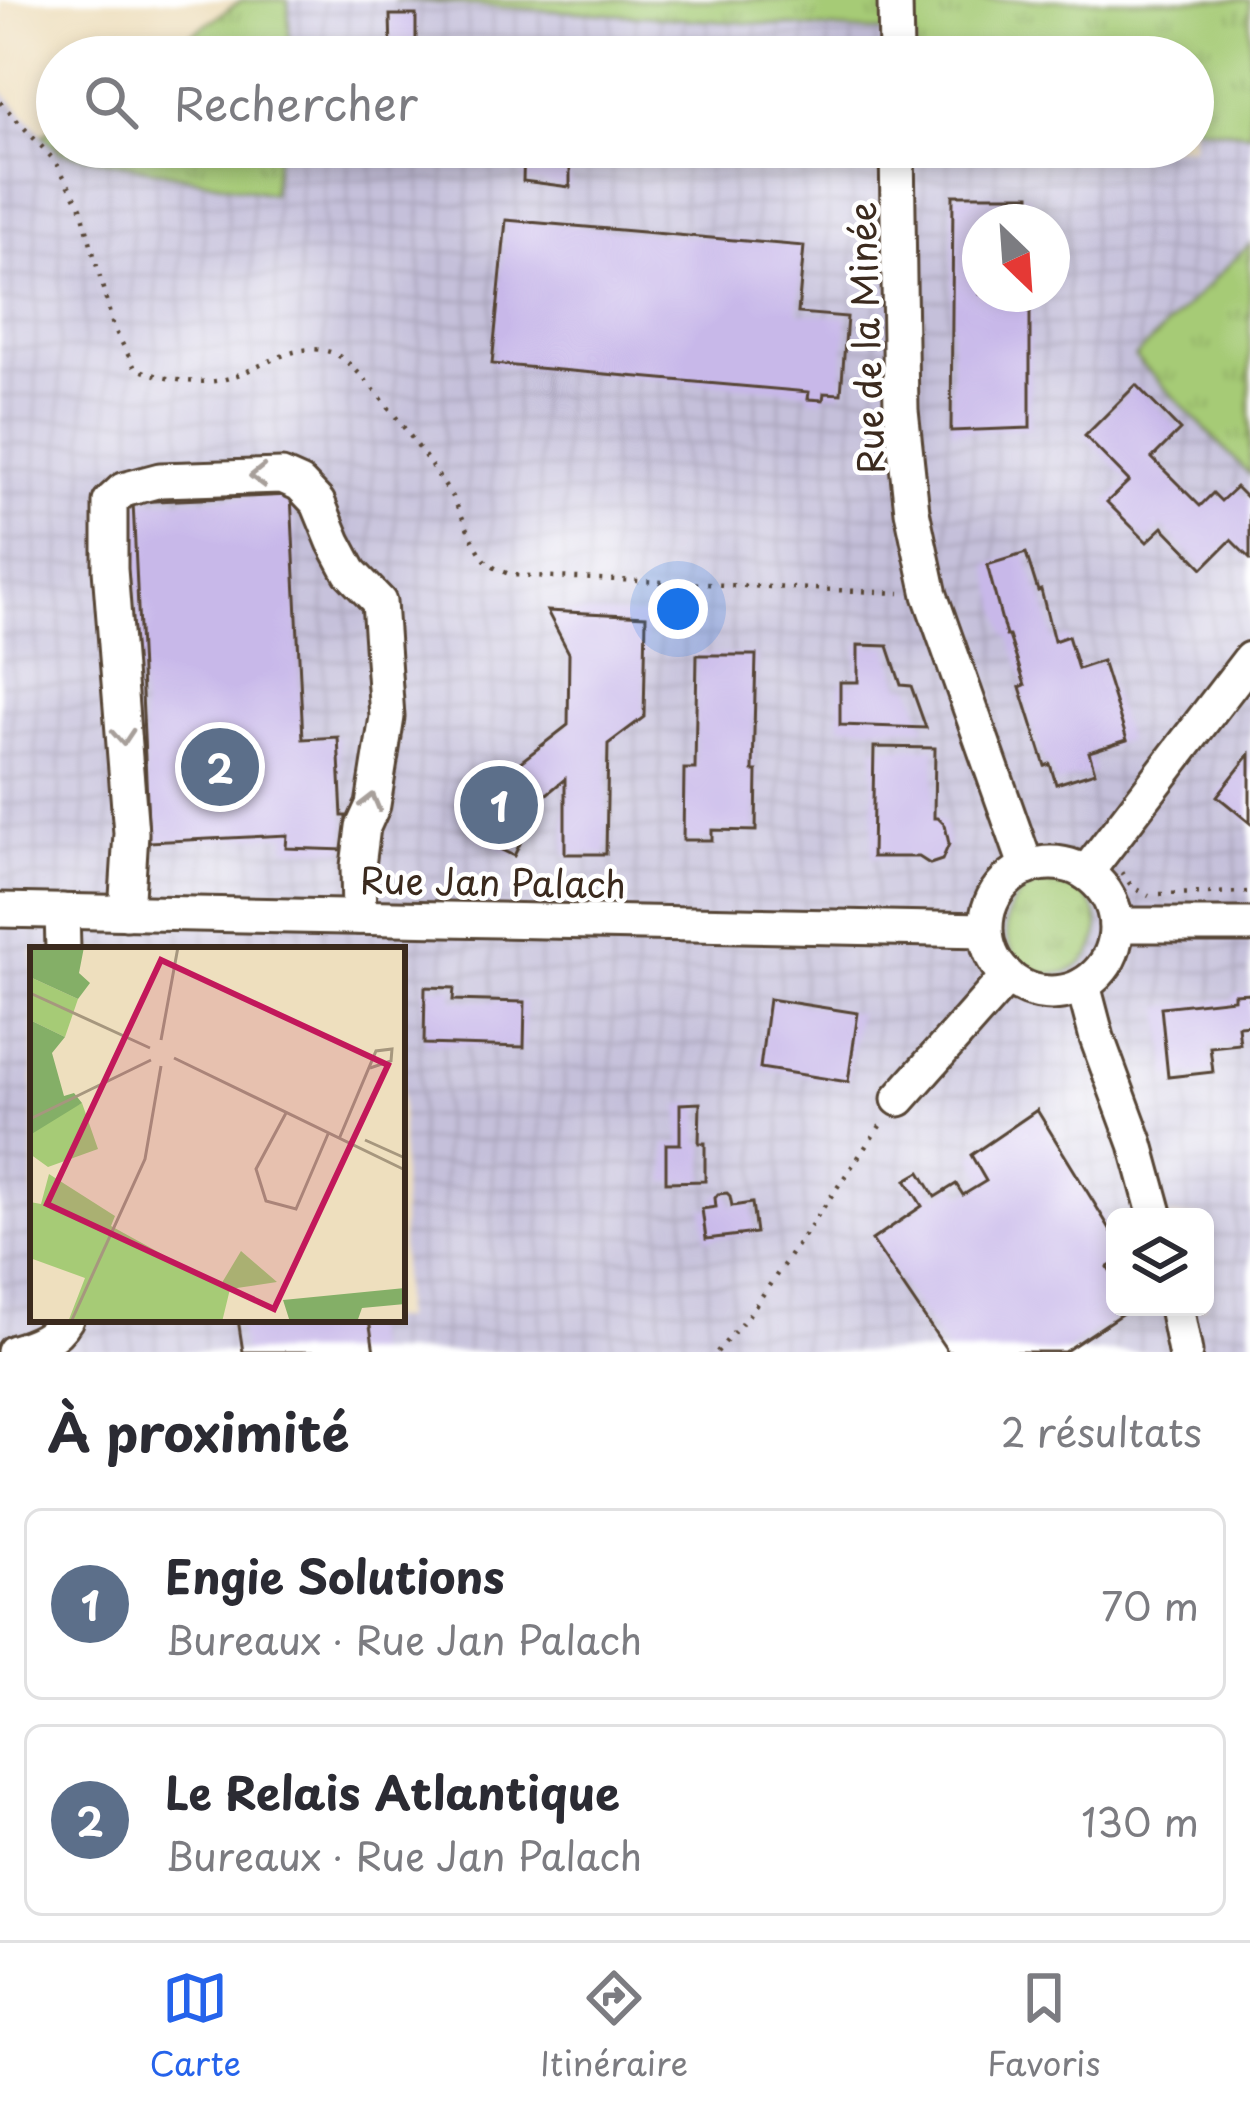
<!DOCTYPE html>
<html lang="fr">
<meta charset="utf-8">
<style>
body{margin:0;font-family:"Playpen Sans",sans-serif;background:#f7f7f7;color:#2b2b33}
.controls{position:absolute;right:36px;bottom:36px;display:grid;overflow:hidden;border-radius:18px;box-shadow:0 6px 18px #0003}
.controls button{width:108px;height:108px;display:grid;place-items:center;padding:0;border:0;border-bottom:3px solid #e1e1e2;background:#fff;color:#2b2b33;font:60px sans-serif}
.compass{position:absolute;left:962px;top:204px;width:108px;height:108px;border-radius:50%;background:#fff;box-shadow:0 6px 18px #0003;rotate:155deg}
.you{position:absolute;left:678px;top:609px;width:42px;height:42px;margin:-30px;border:9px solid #fff;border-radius:50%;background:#1a73e8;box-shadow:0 0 0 18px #1a73e833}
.badge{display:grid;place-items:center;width:78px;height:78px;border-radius:50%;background:#2563eb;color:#fff;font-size:39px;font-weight:700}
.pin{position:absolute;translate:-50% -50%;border:6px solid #fff;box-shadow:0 3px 12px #0006}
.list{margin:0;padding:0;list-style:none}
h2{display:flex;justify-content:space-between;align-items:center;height:156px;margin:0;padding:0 48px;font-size:51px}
h2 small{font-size:39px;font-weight:400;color:#7c7c81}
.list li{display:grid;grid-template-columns:78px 1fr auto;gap:36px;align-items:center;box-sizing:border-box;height:192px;margin:0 24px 24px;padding:0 24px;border:3px solid #e1e1e2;border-radius:18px}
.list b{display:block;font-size:45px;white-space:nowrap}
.list p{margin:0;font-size:39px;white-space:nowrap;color:#7c7c81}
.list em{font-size:39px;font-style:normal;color:#7c7c81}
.icon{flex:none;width:66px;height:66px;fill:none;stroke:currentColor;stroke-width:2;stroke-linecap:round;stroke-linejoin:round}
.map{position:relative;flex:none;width:1250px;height:1352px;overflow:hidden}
.search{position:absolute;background:#fff;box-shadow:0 6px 18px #0003;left:36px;right:36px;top:36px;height:132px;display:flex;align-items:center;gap:30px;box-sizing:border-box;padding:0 42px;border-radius:66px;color:#7c7c81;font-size:45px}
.sheet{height:588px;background:#fff}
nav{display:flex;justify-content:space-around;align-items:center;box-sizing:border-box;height:168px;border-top:3px solid #e1e1e2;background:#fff;font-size:33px;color:#7c7c81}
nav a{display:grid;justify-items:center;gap:6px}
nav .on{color:#2563eb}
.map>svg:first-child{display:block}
.industrial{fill:url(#industrial-grid);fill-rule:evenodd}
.grass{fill:url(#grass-tufts);stroke:#707a4a;stroke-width:3}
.building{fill:#c8b8e9}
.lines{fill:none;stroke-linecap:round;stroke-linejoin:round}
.minor-casing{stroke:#564536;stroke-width:39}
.path{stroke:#564536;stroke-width:4.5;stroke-dasharray:3 9;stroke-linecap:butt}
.minor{stroke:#fff;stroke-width:33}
.oneway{stroke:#a79f9a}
.labels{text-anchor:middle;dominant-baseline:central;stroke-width:9;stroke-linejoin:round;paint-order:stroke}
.street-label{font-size:36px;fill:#3b2a1e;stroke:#fff}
.inset-road{fill:none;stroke:#a6977e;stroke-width:3}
.view{fill:#c2185b;fill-opacity:0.15;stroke:#c2185b;stroke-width:6}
.inset-edge{fill:none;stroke:#3b2a1e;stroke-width:6}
</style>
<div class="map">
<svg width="1250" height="1352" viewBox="0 0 1250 1352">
<defs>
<pattern id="industrial-grid" width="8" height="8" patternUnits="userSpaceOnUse" patternTransform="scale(3)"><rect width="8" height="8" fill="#c5c0da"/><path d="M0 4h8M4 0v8" fill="none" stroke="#aaa5bb"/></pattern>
<pattern id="grass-tufts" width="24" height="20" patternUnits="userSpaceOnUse" patternTransform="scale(3)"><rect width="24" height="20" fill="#a6cb76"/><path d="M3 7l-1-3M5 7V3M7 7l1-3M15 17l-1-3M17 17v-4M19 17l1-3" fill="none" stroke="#90ae66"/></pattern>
</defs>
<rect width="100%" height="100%" fill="#fff"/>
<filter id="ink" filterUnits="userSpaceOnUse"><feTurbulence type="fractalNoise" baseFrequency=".00833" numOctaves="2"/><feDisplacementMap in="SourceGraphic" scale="24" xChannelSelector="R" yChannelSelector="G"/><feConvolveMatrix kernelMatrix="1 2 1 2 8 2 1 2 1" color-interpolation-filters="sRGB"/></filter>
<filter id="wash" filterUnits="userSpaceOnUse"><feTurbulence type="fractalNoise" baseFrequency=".004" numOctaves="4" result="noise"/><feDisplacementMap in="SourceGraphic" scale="48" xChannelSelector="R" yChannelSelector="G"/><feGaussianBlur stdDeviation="2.7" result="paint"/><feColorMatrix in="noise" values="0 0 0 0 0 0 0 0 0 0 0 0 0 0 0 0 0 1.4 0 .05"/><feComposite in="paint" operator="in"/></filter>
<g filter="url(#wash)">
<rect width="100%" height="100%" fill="#eedfbe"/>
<!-- industrial -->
<g class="industrial">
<polygon points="288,0 394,0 915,34 916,57 290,57"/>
<path d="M 0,88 L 58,151 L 272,193 L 278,147 L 1193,147 L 1193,126 L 1250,133 L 1250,244 L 1135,357 L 1250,475 L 1250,1352 L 0,1352 ZM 980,222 L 1052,222 L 1052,294 L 980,294 ZM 33,950 L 402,950 L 402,1319 L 33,1319 ZM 1115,1217 L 1205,1217 L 1205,1307 L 1115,1307 Z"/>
</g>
<!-- grass -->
<g class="grass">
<polygon points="242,0 288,0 290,57 158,57"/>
<polygon points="394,0 1250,0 1250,133 1193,126 1193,57 916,57 915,34"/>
<polygon points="57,125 57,147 278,147 272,194 58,151 43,135"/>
<polygon points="1250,244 1250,475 1135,357"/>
<circle cx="1052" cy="928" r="46"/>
</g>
<g id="blocks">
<!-- building -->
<g class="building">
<polygon points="390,15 416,15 416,57 394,57 391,52"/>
<polygon points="524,147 679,147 678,158 570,153 570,187 523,181"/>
<polygon points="793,147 834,147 834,169 793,170"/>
<polygon points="953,195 1030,195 1030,222 980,222 980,294 1030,294 1030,428 951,431"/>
<polygon points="506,220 804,246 798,313 847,317 841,394 824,393 823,400 808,399 809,392 492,364"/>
<polygon points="1136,385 1180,430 1152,458 1200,506 1213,493 1221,501 1236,487 1250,501 1250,559 1231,540 1203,568 1163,527 1147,542 1107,502 1129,481 1085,436"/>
<polygon points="291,495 303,739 338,737 342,816 346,816 345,850 286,848 287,835 149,842 133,502"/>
<polygon points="1026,553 1038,591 1041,590 1054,641 1068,636 1078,669 1102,661 1127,740 1089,752 1095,772 1056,784 1050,764 1045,766 1020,687 1025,685 1009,636 1006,636 987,565"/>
<polygon points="547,611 646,616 644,717 608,744 606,854 565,854 565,779 542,798 514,856 476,837 510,770 568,725 569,653"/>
<polygon points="858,645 888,646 901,685 911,686 926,728 840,725 840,682 858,682"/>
<polygon points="697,655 756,655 753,771 757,771 756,831 712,830 712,840 683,840 684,769 695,769"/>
<polygon points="874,747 935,748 934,818 938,818 945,825 949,844 942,860 930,864 919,857 872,857"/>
<polygon points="1250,754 1250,823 1217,796"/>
<polygon points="425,987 454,988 453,1000 525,1002 524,1047 424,1044"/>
<polygon points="1250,993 1250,1025 1238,1026 1240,1044 1210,1047 1213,1072 1168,1077 1161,1007 1234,999 1234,994"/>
<polygon points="769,999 858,1013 848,1082 760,1068"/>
<polygon points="700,1103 699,1143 705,1143 705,1181 666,1182 666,1144 680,1144 680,1104"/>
<polygon points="1037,1110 1115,1237 1115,1263 1108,1267 1115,1279 1115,1307 1132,1307 1064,1352 948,1352 872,1240 922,1206 906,1180 920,1172 935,1197 956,1184 963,1195 986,1181 971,1155"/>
<polygon points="727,1193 730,1196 732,1206 752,1203 756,1233 706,1239 702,1209 716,1207 715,1198 718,1194"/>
<polygon points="238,1319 369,1319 374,1352 243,1352"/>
</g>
</g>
</g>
<g filter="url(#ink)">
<use href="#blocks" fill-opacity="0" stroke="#564536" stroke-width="3"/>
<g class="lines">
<!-- minor casing -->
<g class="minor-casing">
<g id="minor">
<polyline points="895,0 896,57"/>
<polyline points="897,147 901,410 912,511 930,595 1027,868"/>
<circle cx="1051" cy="928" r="65"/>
<polyline points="1086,873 1250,659"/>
<polyline points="0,910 985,930"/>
<polyline points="62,911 63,950"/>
<polyline points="126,913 131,833 110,569 110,502 123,490 160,480 282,476 300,484 318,503 334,542 350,572 379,602 387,717 373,805 363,827 358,866 359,917"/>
<polyline points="1116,925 1250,925"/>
<polyline points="1083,985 1097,1038 1136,1144 1156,1217"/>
<polyline points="899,1099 1008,976"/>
<polyline points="1176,1307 1185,1352"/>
<path d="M 14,1352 C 35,1346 55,1338 66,1319"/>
</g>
</g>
<!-- path -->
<g class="path">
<path d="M 0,102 L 55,161 L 81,207 L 113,326 L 135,368 C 160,378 188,384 215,381 C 255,376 297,334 337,355 C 367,371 432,465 452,497 C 464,517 472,544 487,562 C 492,568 503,571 511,575 L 900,593"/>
<polyline points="1122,872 1132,887 1149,896"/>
<polyline points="1160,894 1250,892"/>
<polyline points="717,1352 748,1316 882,1123"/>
</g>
<!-- minor -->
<use href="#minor" class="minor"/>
</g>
<!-- one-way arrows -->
<defs><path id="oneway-chevron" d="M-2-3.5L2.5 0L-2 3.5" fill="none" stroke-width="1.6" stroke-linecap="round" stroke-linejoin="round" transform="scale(3)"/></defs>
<g class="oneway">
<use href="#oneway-chevron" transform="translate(258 476) rotate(179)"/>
<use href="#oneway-chevron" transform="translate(123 737) rotate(86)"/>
<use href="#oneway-chevron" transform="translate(371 802) rotate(-75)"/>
</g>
</g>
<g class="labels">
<!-- street labels -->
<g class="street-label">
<text transform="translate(865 338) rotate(-92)">Rue de la Minée</text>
<text transform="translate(493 881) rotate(1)">Rue Jan Palach</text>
</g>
</g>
<!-- overview -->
<g transform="translate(30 947)">
<rect width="375" height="375" fill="#eedfbe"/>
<path d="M 0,30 L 48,52 L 35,90 L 0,73 ZM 52,156 L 68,202 L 18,220 L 0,207 L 3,180 ZM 19,227 L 85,269 L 81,279 L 190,339 L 211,304 L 247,335 L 200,342 L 192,375 L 38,375 L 55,331 L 0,311 L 0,255 L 11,257 Z" fill="#a6cb76"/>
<path d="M 0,0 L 54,0 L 49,26 L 60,36 L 48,52 L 0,30 ZM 0,73 L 35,90 L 22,106 L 34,149 L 44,146 L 52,156 L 0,188 ZM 375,341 L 375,357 L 332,361 L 327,375 L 260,375 L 253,353 Z" fill="#84af67"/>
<path class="inset-road" d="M 0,46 L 120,101M 131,93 L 148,0M 144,111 L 375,223M 256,166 L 226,222 L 236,254 L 266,262 L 298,187M 0,172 L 121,113M 309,192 L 346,104 L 362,102 L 361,114 L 340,121M 335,193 L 375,211M 41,375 L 115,212 L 131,119"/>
<path class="view" d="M 131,13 L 358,118 L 244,362 L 17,257 Z"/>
<rect width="375" height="375" class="inset-edge"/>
</g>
</svg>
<div class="controls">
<button><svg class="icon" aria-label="layers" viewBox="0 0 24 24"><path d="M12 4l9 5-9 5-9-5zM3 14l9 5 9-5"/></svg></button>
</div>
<svg class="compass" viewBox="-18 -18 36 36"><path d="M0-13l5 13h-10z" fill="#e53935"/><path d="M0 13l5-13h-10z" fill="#7c7c81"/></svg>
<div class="you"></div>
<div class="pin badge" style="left:499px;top:805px;background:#5c6f8a">1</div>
<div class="pin badge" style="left:220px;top:767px;background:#5c6f8a">2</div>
<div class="search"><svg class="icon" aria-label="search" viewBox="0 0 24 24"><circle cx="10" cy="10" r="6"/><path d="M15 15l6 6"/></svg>Rechercher</div>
</div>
<section class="sheet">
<h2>À proximité<small>2 résultats</small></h2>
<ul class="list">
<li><span class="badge" style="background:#5c6f8a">1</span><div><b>Engie Solutions</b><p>Bureaux · Rue Jan Palach</p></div><em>70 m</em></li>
<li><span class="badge" style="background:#5c6f8a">2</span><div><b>Le Relais Atlantique</b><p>Bureaux · Rue Jan Palach</p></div><em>130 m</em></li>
</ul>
</section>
<nav>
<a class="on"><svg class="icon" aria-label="map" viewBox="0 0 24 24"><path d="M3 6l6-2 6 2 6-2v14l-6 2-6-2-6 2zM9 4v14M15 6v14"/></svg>Carte</a>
<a><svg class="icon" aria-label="directions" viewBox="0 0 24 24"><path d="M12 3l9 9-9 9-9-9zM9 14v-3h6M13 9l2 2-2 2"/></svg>Itinéraire</a>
<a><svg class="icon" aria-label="saved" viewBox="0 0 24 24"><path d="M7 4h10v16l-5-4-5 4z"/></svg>Favoris</a>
</nav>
